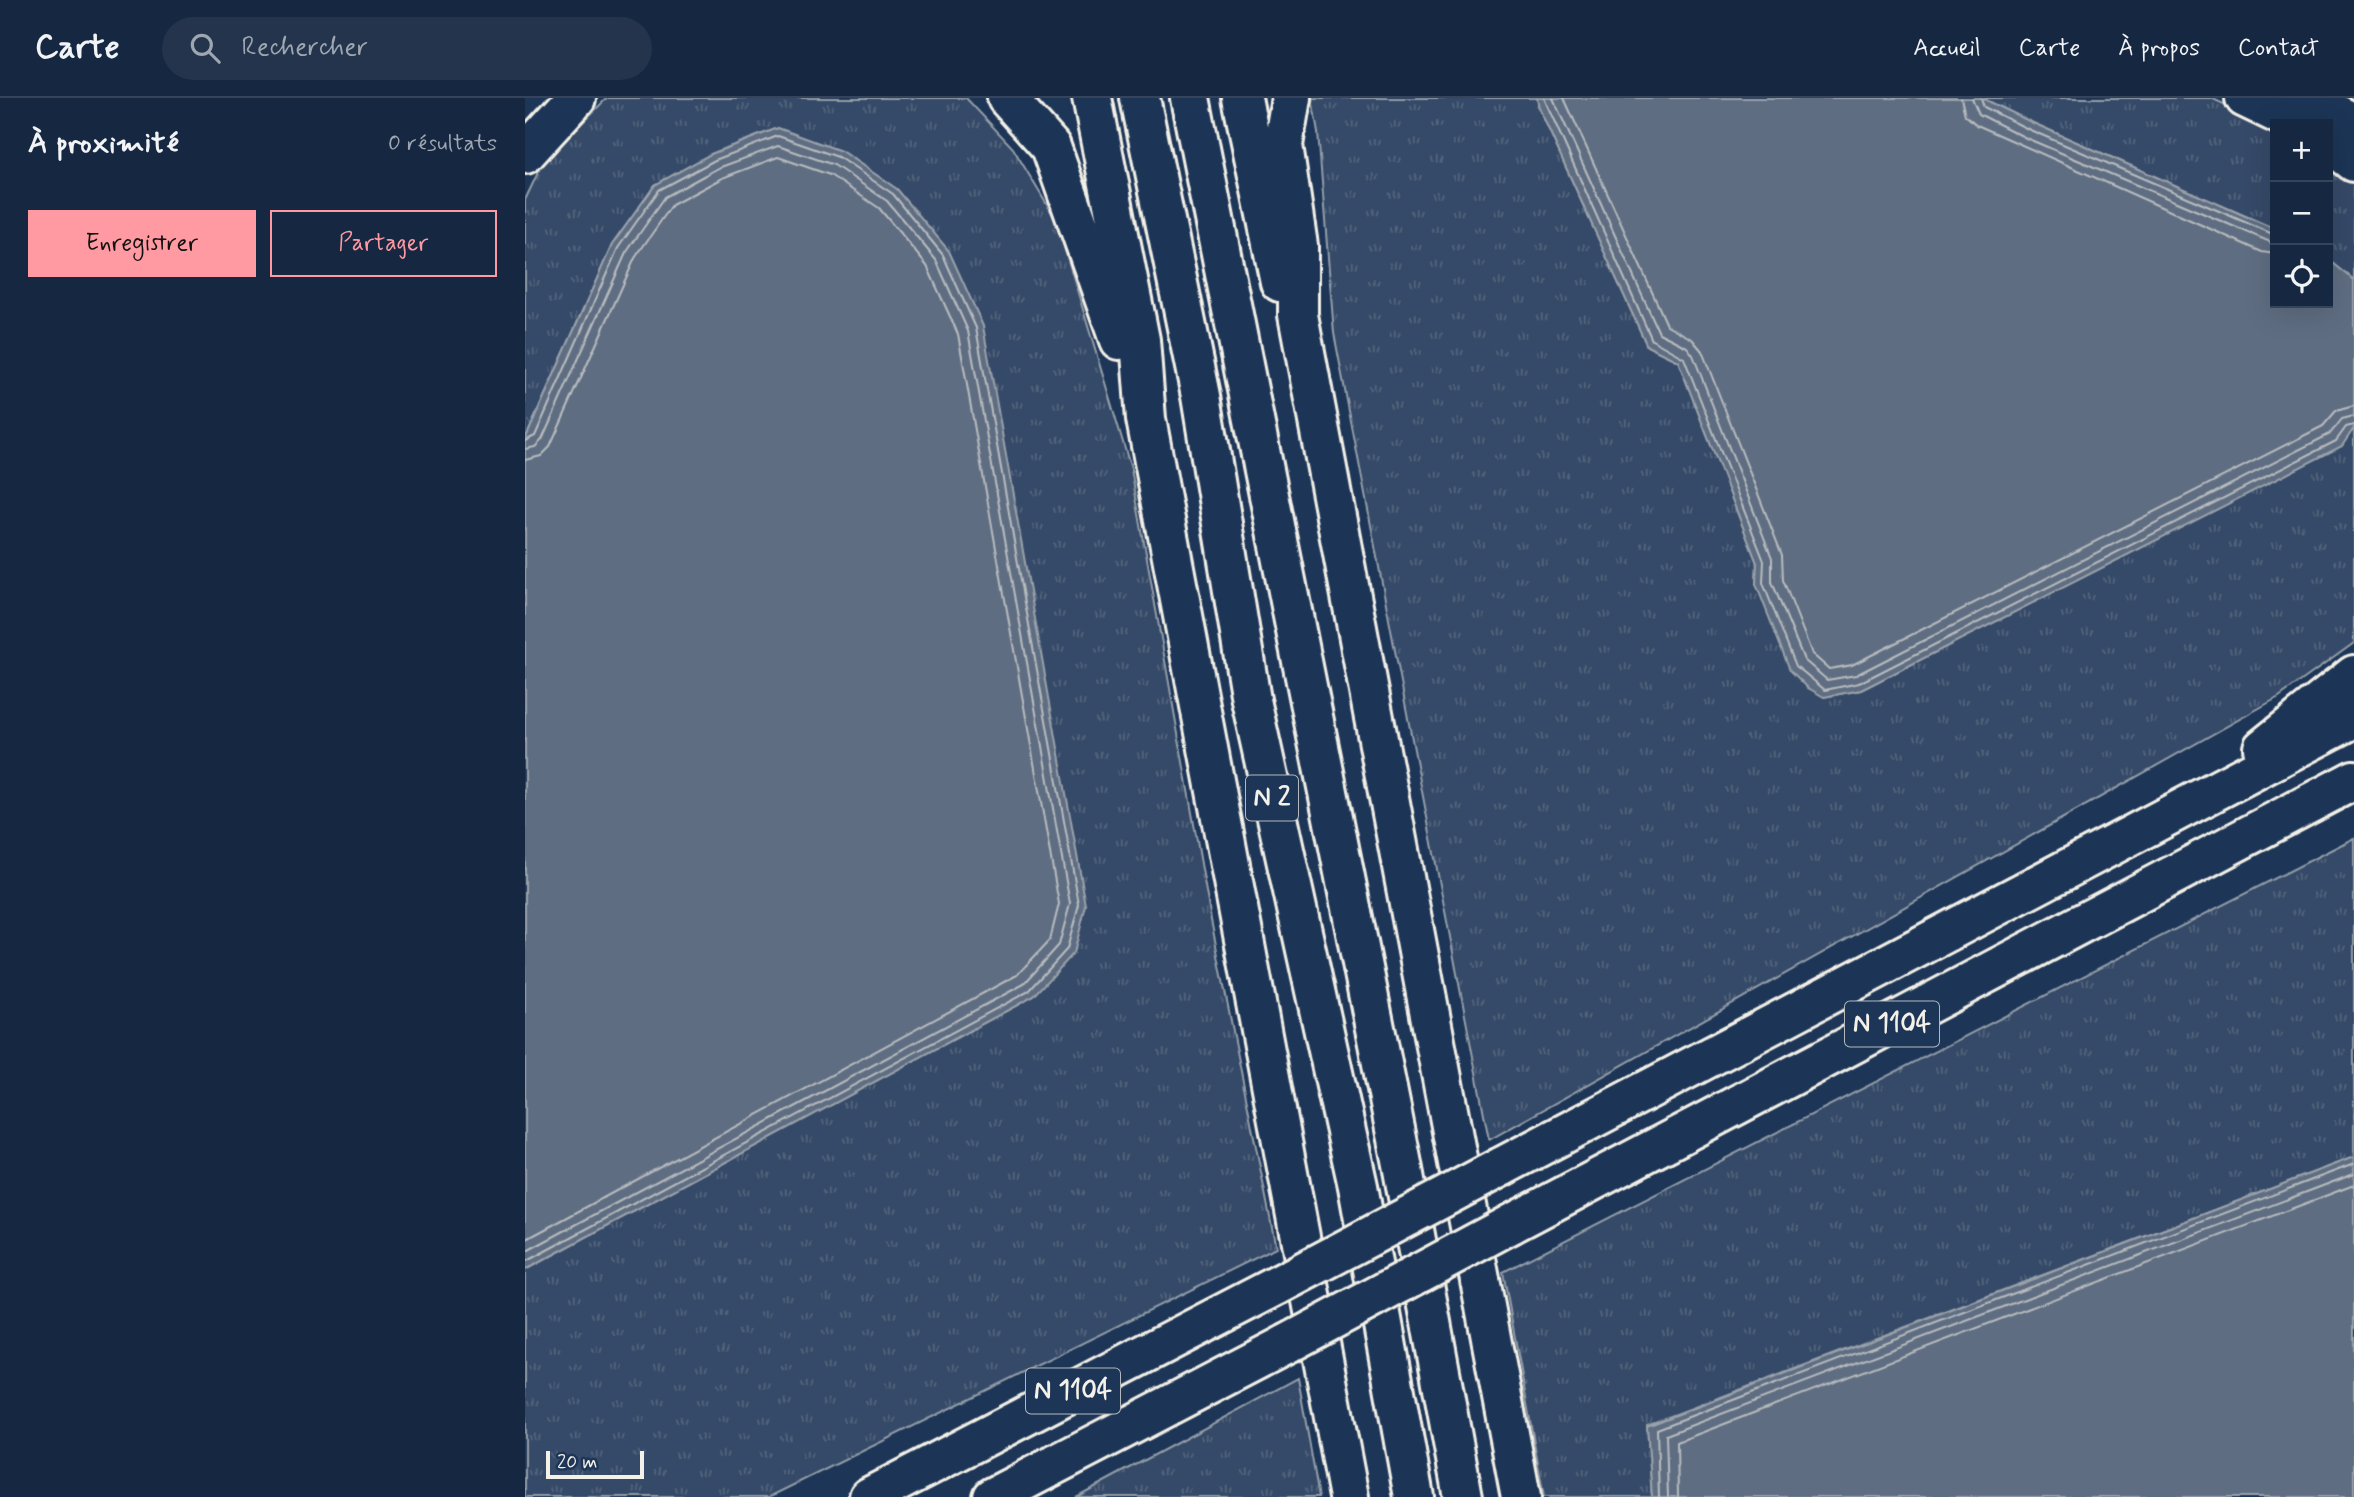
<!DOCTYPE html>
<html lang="fr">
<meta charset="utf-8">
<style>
body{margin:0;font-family:Mynerve,sans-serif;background:#23344c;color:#f1f3f6}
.controls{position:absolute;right:21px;top:21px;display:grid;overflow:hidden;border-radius:0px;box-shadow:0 7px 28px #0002}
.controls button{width:63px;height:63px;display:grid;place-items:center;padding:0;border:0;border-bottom:2px solid #35445a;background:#162841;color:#f1f3f6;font:35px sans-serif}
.scale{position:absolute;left:21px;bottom:18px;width:98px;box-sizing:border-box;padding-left:7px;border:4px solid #f4f1e8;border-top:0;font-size:19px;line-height:24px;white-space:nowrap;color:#f4f1e8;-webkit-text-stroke:5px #1d3557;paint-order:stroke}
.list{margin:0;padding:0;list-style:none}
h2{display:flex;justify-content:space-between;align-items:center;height:91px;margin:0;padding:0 28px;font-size:30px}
h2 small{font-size:23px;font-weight:400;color:#9ea6b1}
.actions{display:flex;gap:14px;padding:21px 28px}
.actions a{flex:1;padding:16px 0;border:2px solid #ff9aa2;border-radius:0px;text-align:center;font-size:24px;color:#ff9aa2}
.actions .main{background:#ff9aa2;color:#111}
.icon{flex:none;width:38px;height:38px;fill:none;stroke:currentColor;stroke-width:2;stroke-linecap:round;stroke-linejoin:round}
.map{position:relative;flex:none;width:1829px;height:1399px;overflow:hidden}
header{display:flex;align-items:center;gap:42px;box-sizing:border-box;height:98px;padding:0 35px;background:#162841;border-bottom:2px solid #35445a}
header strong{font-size:33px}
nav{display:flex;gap:38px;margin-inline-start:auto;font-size:24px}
.search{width:490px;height:63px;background:#23344c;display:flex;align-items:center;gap:18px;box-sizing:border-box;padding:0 24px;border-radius:38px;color:#9ea6b1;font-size:26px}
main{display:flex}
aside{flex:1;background:#162841}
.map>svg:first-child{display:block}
.grass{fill:url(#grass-tufts);stroke:#949ea8;stroke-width:2}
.water{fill:#5e6d82;stroke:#9aa2ab;stroke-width:2}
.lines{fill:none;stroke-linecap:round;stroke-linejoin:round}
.shore{stroke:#b8bcbf;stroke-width:2}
.trunk-casing{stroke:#f4f1e8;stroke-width:44}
.trunk{stroke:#1d3557;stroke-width:38}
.trunk-bridge-casing{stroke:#f4f1e8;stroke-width:44;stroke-linecap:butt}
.trunk-bridge{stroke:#1d3557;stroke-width:38}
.labels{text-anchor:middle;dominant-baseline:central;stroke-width:5;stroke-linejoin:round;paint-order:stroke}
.shield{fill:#1d3557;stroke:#b4b9bc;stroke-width:2}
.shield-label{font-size:26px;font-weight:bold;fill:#f4f1e8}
</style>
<header>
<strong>Carte</strong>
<div class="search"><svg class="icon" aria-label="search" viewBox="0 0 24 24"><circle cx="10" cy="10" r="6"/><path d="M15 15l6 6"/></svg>Rechercher</div>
<nav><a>Accueil</a><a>Carte</a><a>À propos</a><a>Contact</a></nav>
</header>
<main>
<aside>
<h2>À proximité<small>0 résultats</small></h2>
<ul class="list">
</ul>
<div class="actions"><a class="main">Enregistrer</a><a>Partager</a></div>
</aside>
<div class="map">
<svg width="1829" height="1399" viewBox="0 0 1829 1399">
<defs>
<pattern id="grass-tufts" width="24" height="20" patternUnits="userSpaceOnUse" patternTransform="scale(1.75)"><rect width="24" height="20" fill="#354a67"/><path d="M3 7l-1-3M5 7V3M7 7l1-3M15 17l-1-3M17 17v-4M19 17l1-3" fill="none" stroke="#53657d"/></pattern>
</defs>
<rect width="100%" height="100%" fill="#1d3557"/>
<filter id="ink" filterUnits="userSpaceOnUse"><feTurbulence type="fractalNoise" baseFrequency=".0143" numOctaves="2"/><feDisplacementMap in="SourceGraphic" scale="14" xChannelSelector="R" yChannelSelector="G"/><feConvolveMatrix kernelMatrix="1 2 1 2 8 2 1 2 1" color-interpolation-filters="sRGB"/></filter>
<g filter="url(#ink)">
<!-- grass -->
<g class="grass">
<polygon points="82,0 441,0 488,50 531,122 606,371 686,822 751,1150 244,1399 0,1399 0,1172 509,898 253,30 186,56 130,87 87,147 0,342 0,102 18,64"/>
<polygon points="787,0 1012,0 1014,10 1122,248 1153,263 1232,465 1231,486 1299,599 1336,592 1816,348 1829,330 1829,545 1754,599 964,1042 809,235 793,34"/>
<polygon points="1457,0 1686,0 1750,30 1750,131 1508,25"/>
<polygon points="1803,60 1829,80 1829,182 1803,161"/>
<polygon points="1829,740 1829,1059 1122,1327 1127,1399 1019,1399 978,1174"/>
<polygon points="773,1280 794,1399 551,1399"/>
</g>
<!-- water -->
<g class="water">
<polygon points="1012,0 1457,0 1508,25 1750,131 1750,205 1803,205 1803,161 1829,182 1829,330 1817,348 1336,592 1299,599 1283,590 1265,572 1231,486 1232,465 1153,263 1122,248 1014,10"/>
<polygon points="253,30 316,53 372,91 424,153 458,228 561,808 549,855 509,898 0,1172 0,342 87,147 130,87 186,56"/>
<polygon points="1829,1059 1829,1399 1127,1399 1122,1328"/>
</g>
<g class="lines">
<!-- shore -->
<g class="shore">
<polyline points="1019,0 1127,242 1159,260 1239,463 1238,485 1271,568 1300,592 1334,585 1811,343 1821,329 1829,327"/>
<polyline points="1028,0 1134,235 1162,249 1168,257 1247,460 1247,484 1279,562 1302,582 1331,577 1805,336 1817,321 1829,318"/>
<polyline points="1039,0 1142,227 1167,241 1177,253 1257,457 1258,482 1287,556 1304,571 1327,567 1798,328 1811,313 1829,308"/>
<polyline points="1436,0 1440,17 1452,27 1737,154 1750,156"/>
<polyline points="1447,0 1454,16 1501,40 1750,146"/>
<polyline points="1456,0 1459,9 1505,32 1750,137"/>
<polyline points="0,343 10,338 93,150 134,92 190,62 253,38 313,59 368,96 418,157 451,230 554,807 542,851 504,893 0,1164"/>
<polyline points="0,351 10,349 17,342 101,155 140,99 193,70 253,48 309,67 362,103 411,162 443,233 545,806 534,847 499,886 0,1154"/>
<polyline points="0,362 16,358 25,349 110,160 147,107 197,80 253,59 305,77 354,110 402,168 433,236 534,806 525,842 492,877 0,1142"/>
<polyline points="1134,1399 1132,1331 1829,1066"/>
<polyline points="1143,1399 1141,1337 1829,1076"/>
<polyline points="1153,1399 1152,1344 1829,1087"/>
</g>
<!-- trunk casing -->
<g class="trunk-casing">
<g id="trunk">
<polyline points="482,0 526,49 594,242"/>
<polyline points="567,0 615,242 621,321 824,1399"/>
<polyline points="615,0 676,298 726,602 833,1088 889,1399"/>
<polyline points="665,0 877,1066 938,1399"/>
<polyline points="717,0 755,184"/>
<polyline points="766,0 758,47 773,148 773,217 996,1399"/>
<polyline points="1720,0 1774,26"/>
<polyline points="1778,0 1829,25"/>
<polyline points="1803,44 1829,64"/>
<polyline points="0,56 51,0"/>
<polyline points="1738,650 1829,577"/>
<polyline points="976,1069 1829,620"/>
<polyline points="986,1126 1829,682"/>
<polyline points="344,1399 753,1187"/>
<polyline points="468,1399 762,1246"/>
</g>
</g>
<!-- trunk -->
<use href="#trunk" class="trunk"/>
<!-- trunk-bridge casing -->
<g class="trunk-bridge-casing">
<g id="trunk-bridge">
<polyline points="753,1187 976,1069"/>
<polyline points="762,1246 986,1126"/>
</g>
</g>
<!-- trunk-bridge -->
<use href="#trunk-bridge" class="trunk-bridge"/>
</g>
</g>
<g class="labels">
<!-- shield labels -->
<g class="shield">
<rect x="721" y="677.5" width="52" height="45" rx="5"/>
<rect x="1320" y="903.5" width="94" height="45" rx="5"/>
<rect x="501" y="1270.5" width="94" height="45" rx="5"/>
</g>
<g class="shield-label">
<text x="747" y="700">N 2</text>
<text x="1367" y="926">N 1104</text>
<text x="548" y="1293">N 1104</text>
</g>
</g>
</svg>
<div class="controls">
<button>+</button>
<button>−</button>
<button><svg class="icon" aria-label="locate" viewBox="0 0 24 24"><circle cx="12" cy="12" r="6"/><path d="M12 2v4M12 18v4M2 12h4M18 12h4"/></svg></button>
</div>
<div class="scale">20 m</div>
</div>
</main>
